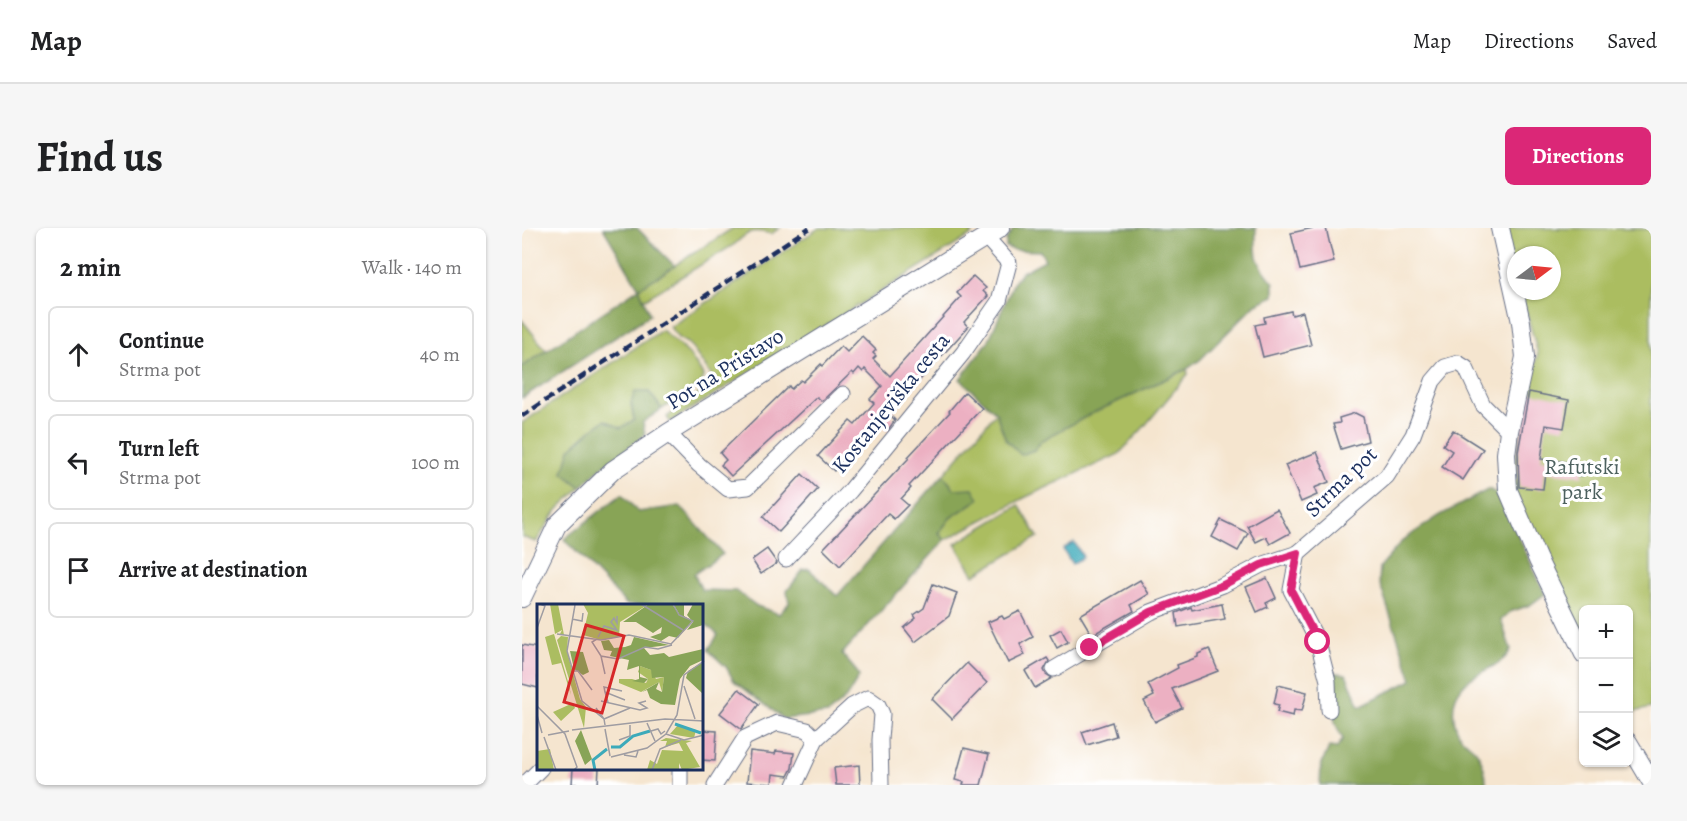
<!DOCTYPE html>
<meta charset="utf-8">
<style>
body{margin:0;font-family:Alegreya,serif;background:#f6f6f6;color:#202124}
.controls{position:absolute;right:18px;bottom:18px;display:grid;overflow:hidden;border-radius:9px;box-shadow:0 2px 4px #0004}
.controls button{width:54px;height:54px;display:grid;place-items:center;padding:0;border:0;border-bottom:2px solid #e0e0e0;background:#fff;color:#202124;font:30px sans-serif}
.compass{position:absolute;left:985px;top:18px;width:54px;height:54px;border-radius:50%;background:#fff;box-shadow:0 2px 4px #0004;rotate:74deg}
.stop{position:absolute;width:18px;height:18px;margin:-14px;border:4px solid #db2777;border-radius:50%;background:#fff}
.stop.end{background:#db2777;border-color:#fff;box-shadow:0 2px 6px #0008}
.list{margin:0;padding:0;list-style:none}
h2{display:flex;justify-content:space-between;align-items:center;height:78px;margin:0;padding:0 24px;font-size:26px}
h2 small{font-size:20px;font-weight:400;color:#757577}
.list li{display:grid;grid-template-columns:39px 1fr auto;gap:18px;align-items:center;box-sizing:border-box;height:96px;margin:0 12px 12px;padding:0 12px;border:2px solid #e0e0e0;border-radius:9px}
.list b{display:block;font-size:22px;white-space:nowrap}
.list p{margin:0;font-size:20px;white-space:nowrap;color:#757577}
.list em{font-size:20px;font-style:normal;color:#757577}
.icon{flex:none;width:33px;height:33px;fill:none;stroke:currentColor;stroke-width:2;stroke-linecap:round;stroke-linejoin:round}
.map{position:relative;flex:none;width:1129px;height:557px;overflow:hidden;border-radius:9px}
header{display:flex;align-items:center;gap:36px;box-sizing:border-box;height:84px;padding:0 30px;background:#fff;border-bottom:2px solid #e0e0e0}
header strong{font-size:28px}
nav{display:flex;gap:33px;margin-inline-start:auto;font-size:21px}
.intro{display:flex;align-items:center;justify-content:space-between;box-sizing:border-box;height:144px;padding:0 36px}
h1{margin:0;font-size:42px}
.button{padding:15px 27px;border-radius:9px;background:#db2777;color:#fff;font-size:21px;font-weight:700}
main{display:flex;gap:36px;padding:0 36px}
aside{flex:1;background:#fff;border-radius:9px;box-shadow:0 2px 4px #0004}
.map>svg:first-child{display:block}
.green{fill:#abbd61;stroke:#637660;stroke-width:1.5}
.forest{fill:#88a457;stroke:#526a5a;stroke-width:1.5}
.water{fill:#3caaba;stroke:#2c6c8c;stroke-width:1.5}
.building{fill:#ecb0c2}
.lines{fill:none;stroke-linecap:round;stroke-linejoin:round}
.minor-casing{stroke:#676f86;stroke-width:17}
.tertiary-casing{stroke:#676f86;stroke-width:20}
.minor{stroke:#fff;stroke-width:15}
.tertiary{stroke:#fff;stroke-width:18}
.rail{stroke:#1b2f5e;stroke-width:4.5;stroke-dasharray:9 4.5;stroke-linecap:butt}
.route{stroke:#db2777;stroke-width:8}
.labels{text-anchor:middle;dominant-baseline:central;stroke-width:6;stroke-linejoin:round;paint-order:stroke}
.street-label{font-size:22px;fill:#1b2f5e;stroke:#fff}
.park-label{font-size:22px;fill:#4d615f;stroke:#fff}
.inset-river{fill:none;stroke:#3caaba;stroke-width:3}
.inset-road{fill:none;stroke:#9e9ca2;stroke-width:1.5}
.view{fill:#d62828;fill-opacity:0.15;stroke:#d62828;stroke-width:3}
.inset-edge{fill:none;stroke:#1b2f5e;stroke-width:3}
</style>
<header>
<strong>Map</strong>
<nav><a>Map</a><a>Directions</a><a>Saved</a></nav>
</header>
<div class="intro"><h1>Find us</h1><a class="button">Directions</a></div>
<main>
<aside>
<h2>2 min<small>Walk · 140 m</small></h2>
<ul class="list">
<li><svg class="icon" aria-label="ahead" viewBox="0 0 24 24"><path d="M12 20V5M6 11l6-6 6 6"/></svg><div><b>Continue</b><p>Strma pot</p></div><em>40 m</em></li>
<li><svg class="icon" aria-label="left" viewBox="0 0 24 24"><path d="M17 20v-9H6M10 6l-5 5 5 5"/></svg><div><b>Turn left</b><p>Strma pot</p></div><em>100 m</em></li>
<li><svg class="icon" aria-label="arrive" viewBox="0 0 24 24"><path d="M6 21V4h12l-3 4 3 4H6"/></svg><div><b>Arrive at destination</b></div></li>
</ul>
</aside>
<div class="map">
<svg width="1129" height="557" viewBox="0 0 1129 557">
<rect width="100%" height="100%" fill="#fff"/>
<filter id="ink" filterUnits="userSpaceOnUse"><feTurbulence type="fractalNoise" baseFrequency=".0167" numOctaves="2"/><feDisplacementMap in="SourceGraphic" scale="12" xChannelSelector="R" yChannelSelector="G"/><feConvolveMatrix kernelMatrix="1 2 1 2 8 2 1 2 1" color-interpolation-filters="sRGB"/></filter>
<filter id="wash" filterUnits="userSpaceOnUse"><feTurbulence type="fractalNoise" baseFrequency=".008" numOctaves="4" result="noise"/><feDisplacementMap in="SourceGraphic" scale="24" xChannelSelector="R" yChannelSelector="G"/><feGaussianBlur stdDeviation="1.35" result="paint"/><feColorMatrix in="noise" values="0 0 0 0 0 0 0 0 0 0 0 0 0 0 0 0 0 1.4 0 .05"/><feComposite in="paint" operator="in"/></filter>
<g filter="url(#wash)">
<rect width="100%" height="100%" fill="#f5e5cf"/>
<!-- green -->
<g class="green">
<path d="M 211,0 L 258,0 L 249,6 C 231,1 226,3 213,16 L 122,72 L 117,60 Z"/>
<polygon points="297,0 454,0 448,8 148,194 145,189 186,159 189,147 167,116 156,110 148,99"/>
<polygon points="979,0 1129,1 1129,480 1107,485 1106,382 1062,382 1061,413 986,262 1016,125 998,63 1030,63 1030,27 994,27 994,51"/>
<polygon points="0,92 24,122 0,139"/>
<polygon points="140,102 167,126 181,147 180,155 140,181 127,164 109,175 112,192 41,245 59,259 35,282 14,314 0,309 0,195"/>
<polygon points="665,141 666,146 621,200 597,226 502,270 423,312 417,305 428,290 457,271 432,261 421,247 474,185 484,212 512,222 520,212 571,185"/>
<polygon points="497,277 516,309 452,347 433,316"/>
</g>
<!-- forest -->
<g class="forest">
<polygon points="81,0 115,0 153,38 117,60 128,87 0,170 0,139 117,60"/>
<path d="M 492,0 L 734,0 C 733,30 733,32 752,55 L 752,68 L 734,76 L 678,132 L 665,141 L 571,185 L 520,212 L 512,222 L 499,227 L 484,212 L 474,185 L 438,151 L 466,114 L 492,54 L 500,44 L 523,32 L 518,23 L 492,22 L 484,19 L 484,12 Z"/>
<polygon points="113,164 127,164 140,181 121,194 123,207 79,240 59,259 41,245 48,221 68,203 83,192 99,200 112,192 109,175"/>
<polygon points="421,247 432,261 451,260 457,271 428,290 417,305 423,312 320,426 335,444 337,449 324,470 306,486 262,491 212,453 204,439 186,422 196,407 180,393 180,377 105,377 42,311 100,266 116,284 158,278 201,326 172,346 180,362 214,363 235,378 257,386 267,375 265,363 281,342 287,341 315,368"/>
<path d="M 967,261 L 978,268 L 1023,366 L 1008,377 L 988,384 L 979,392 L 989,422 C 975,445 946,441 934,469 C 929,481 932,499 939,509 C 943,514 949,517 953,522 C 960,530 965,547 964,557 L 798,557 L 799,538 L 807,519 L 815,520 L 821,511 C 808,491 809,467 807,444 L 824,446 L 838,478 L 890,452 L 857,354 L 858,339 L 881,312 L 917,288 Z"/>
</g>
<!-- water -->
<polygon class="water" points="552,314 561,329 550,336 541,321"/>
<g id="blocks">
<!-- building -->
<g class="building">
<polygon points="791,0 804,0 812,34 778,42 769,5"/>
<polygon points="451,48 464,60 461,63 466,68 442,94 446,99 378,174 368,187 373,192 366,202 357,194 312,243 296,228 328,193 333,197 352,175 348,171 360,158 343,141 341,144 337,140 332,146 330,144 300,173 295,169 209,248 199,237 204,232 198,225 238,186 267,158 269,161 279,152 281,154 299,136 300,138 319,118 325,124 340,108 354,122 351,125 354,128 351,131 368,148 439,69 435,65"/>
<polygon points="769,83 770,87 781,84 789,117 741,129 733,97 743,95 742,89"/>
<polygon points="443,164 460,180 387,258 389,260 379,271 386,277 372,291 366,286 318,338 301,321 387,230 386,229 428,184 427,183"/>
<polygon points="1007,164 1047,172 1042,200 1024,197 1019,231 1061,236 1060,248 1023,244 1021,261 997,259 996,224"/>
<polygon points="833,185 841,189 846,213 819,221 811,196 818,195 817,190"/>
<polygon points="931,202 961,221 941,252 920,239 930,223 921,217"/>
<polygon points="795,224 807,254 792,260 795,267 779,274 763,237"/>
<polygon points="280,246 296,261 257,304 241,289"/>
<polygon points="755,281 768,305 748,316 744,309 734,314 725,298"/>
<polygon points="699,292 726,305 716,323 690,309"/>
<polygon points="245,321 255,335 239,346 230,332"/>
<polygon points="745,350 754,370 744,375 746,379 735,384 724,359"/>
<polygon points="618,352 627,366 609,377 612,383 570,407 558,387"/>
<polygon points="411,356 435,365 427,388 393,414 382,400 394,390 392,387 402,380"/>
<polygon points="700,376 703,391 656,399 654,385 669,379 670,382"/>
<polygon points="498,383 511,409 498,416 503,427 486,435 466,394 480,388 482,391"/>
<polygon points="539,401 546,414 535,420 528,407"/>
<polygon points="0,417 16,420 16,460 0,456"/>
<polygon points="687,421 696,443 650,461 660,480 633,494 622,473 632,468 626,456 656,440 655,437 676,429 676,426"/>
<polygon points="525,430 527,433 522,442 524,446 530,450 513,460 503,443"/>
<polygon points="445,435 465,455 430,491 410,471"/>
<polygon points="756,457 785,464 780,483 772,482 771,488 755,484 757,477 752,476"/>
<polygon points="217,461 237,476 219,501 198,485"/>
<polygon points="590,494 594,508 565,517 560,504"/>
<polygon points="180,502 195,503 193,533 180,532"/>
<polygon points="442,520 467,526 459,557 441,557 442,554 433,552"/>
<polygon points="228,523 253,526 254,523 272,525 270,540 266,548 251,546 250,556 225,554"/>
<polygon points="337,537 338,557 314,557 312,540"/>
<polygon points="51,540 77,540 76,557 50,556"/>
</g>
</g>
</g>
<g filter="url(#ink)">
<use href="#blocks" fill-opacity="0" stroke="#676f86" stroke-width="1.5"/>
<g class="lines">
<!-- minor casing -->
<g class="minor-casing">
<g id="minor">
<polyline points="146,205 177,237 206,261 226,259 321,166"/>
<polyline points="264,331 328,263 441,125 477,73 487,35 464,9"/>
<polyline points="532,441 629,384 701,357 739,337 776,325"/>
<polyline points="807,482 806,453 796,414 769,362 776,325 865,248 891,207 911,153 923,139 936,135 944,140 961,177 987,203"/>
<polyline points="294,511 330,478 346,470 356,477 360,486 358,512 359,557"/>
<polyline points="158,540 158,557"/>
<polyline points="2,557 19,540"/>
<polyline points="193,557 223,510 255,495 285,502 294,511 273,557"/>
</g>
</g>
<!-- tertiary casing -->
<g class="tertiary-casing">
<g id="tertiary">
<polyline points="978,0 999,94 1003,129 987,203 984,226 986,262 1016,332 1062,426"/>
<polyline points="0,370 35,297 91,242 146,205 478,0"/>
<polyline points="1106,514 1129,553"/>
</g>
</g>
<!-- minor -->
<use href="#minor" class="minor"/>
<!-- tertiary -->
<use href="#tertiary" class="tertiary"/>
<!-- rail -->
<polyline class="rail" points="0,188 287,0"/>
</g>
</g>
<g class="lines" filter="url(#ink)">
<!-- route -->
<polyline class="route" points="568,420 629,384 701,357 739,337 776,325 769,362 796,414"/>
</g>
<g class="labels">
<!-- street labels -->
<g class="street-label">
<text transform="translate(203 141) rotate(-32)">Pot na Pristavo</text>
<text transform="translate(369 175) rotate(-51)">Kostanjeviška cesta</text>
<text transform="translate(819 254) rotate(-44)">Strma pot</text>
</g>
<!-- park labels -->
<g class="park-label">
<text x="1060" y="239">Rafutski<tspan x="1060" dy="25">park</tspan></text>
</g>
</g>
<!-- overview -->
<g transform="translate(15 376)">
<rect width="166" height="166" fill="#f5e5cf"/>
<path d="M 13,0 L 21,0 L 27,31 L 23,30 L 25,26 L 18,30 ZM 46,0 L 112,0 L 83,18 L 82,33 L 64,36 L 46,31 L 51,9 ZM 17,30 L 32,81 L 34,91 L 24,59 L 15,61 L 8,33 ZM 24,32 L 31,33 L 30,47 L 43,95 L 49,103 L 47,124 L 20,36 ZM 103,62 L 114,66 L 119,75 L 127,73 L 125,88 L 122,78 L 104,88 L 82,79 L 82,75 L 95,75 L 109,79 L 111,75 L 101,68 ZM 36,99 L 38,104 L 24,117 L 16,108 ZM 141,121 L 159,126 L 157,134 L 133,130 ZM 129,134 L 155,137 L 149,139 L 163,163 L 145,166 L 142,159 L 142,166 L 110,166 L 113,156 L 120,160 L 125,146 L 146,147 L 142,139 L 128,143 L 130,137 L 123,137 ZM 13,145 L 17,166 L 0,166 L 0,147 Z" fill="#abbd61"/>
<path d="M 112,0 L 135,0 L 143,11 L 136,0 L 147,0 L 147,12 L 155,17 L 141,34 L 132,32 L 124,37 L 113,33 L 124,29 L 125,23 L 116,29 L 99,18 L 86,18 ZM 156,0 L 166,0 L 166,21 L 150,26 L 156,18 L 150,11 ZM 97,33 L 132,41 L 107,44 L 113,51 L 127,49 L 132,53 L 166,45 L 166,36 L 166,56 L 153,62 L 143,75 L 138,101 L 124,100 L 113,94 L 110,86 L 105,88 L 122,78 L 119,85 L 125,88 L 127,73 L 115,74 L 114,66 L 103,62 L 103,73 L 111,75 L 107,79 L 95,77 L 102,75 L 102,62 L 90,66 L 92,56 L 73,52 L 75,47 L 67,46 L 64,37 L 72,36 L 77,44 L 88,43 L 94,41 ZM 33,47 L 46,48 L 52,68 L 46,71 L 37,65 ZM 166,58 L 166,90 L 149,74 L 151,67 ZM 44,126 L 55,155 L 48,161 L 38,137 Z" fill="#88a457"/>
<path class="inset-river" d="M 138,120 L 164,129M 74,143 L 83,143 L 96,132 L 113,127M 58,166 L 56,156 L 70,145"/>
<path class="inset-road" d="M 104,0 L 146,26M 38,1 L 30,47 L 45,97 L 67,115 L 68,121M 35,15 L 45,17 L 46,9M 0,24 L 8,2 L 3,0M 20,30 L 64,36 L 92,31 L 134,40 L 156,17 L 142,11 L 136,0M 61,33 L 67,22 L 80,26 L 74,18 L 77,14 L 80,19 L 80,12M 60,35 L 55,38 L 64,52 L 81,55 L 108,43 L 121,45 L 135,41M 64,52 L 68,70M 37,67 L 41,67 L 55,86M 147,82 L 158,115M 68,88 L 67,83 L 85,87M 64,97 L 103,106 L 110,104 L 102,99 L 109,97M 71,98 L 68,88 L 88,96M 0,102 L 28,130 L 40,163 L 37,166M 59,104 L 67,115 L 93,104M 0,111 L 5,129M 110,119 L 118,137M 68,125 L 73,152M 35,126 L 128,115 L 167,117M 114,127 L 121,125 L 124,130 L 128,127M 129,130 L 147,136 L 167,131M 11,131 L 32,127M 7,133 L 19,166M 82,136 L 93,132 L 93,121M 87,151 L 99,153 L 101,147M 74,153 L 110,144 L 129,130 L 140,111 L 147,71 L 167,57M 115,166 L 123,145 L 144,136"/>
<path class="view" d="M 49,21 L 87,32 L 65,109 L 27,98 Z"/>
<rect width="166" height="166" class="inset-edge"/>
</g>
</svg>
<div class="controls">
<button>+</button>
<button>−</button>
<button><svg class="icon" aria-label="layers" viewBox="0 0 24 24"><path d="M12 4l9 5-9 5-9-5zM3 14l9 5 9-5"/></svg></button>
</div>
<svg class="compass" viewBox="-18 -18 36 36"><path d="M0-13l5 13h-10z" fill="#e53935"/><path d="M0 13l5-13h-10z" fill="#757577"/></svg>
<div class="stop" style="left:796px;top:414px"></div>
<div class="stop end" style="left:568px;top:420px"></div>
</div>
</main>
